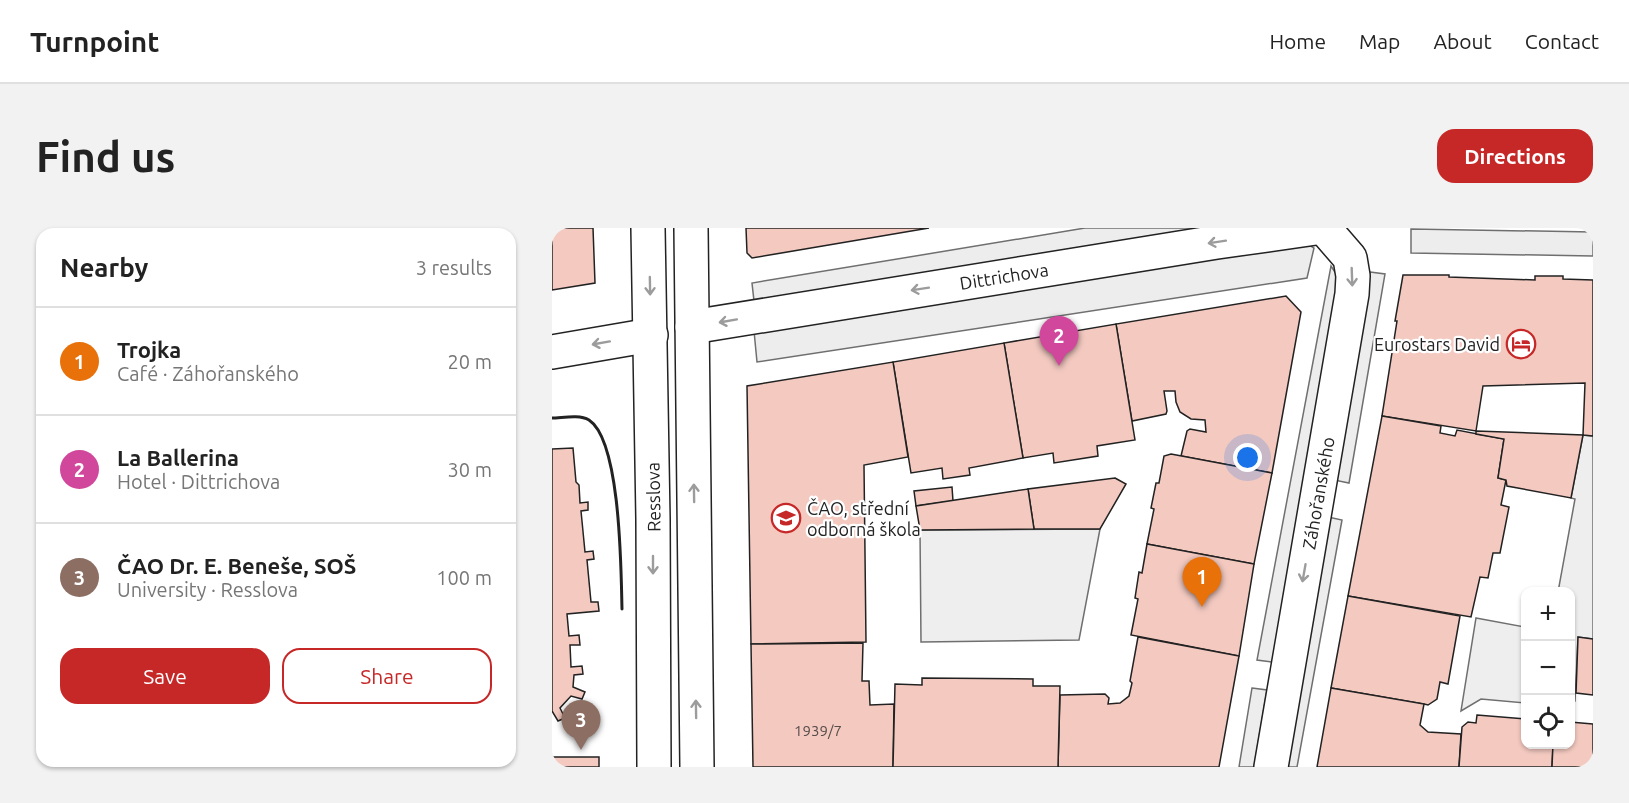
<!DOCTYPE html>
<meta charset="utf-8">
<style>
body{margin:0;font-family:Ubuntu,sans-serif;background:#f2f2f2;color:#222}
.controls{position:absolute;right:18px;bottom:18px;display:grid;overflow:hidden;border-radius:12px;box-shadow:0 2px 4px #0004}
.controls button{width:54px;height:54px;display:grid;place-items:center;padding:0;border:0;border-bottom:2px solid #e0e0e0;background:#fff;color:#222;font:30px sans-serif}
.you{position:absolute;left:696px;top:230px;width:21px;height:21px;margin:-15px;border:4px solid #fff;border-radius:50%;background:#1a73e8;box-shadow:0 0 0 9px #1a73e833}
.badge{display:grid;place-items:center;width:39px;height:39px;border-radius:50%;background:#c62828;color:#fff;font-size:20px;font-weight:700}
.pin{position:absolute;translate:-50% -50px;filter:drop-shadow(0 2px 3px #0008)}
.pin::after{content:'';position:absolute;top:32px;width:21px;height:18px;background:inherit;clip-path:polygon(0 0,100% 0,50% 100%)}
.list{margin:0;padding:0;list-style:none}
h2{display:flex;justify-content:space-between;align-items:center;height:78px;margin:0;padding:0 24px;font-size:26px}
h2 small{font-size:20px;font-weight:400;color:#767676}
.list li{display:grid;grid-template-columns:39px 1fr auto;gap:18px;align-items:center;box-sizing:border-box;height:108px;padding:0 24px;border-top:2px solid #e0e0e0}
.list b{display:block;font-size:22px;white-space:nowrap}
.list p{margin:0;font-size:20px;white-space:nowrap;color:#767676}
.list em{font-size:20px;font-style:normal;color:#767676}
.actions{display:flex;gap:12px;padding:18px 24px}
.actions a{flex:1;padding:14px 0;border:2px solid #c62828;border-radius:18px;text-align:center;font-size:21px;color:#c62828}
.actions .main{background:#c62828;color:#fff}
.icon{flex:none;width:33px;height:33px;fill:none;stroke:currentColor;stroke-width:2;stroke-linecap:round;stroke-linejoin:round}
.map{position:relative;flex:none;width:1041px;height:539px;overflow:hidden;border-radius:18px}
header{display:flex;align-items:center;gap:36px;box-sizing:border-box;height:84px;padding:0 30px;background:#fff;border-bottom:2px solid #e0e0e0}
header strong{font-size:28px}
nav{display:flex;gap:33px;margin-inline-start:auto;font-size:21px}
.intro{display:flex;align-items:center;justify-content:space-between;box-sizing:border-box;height:144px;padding:0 36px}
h1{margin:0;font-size:42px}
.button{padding:15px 27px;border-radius:18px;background:#c62828;color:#fff;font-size:21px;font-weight:700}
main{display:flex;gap:36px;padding:0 36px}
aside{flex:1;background:#fff;border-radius:18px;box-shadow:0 2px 4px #0004}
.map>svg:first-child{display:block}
.green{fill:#eee;stroke:#6f6f6f;stroke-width:1.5}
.parking{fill:#ededed;stroke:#6f6f6f;stroke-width:1.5}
.building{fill:#f3c9c0;stroke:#222;stroke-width:1.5}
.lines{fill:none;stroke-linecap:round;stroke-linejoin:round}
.minor-casing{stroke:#222;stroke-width:36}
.major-casing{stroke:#222;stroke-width:36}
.minor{stroke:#fff;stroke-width:33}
.major{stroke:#fff;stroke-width:33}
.wall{stroke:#222;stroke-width:3}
.oneway{stroke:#9c9c9c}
.labels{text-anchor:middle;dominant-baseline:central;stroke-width:4.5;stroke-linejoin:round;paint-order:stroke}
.number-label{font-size:15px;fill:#564c4a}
.street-label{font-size:18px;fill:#222;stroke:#fff}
.poi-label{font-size:18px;fill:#222;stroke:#fff;text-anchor:end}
</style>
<header>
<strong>Turnpoint</strong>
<nav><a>Home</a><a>Map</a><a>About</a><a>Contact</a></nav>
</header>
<div class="intro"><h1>Find us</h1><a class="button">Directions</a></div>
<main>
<aside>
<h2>Nearby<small>3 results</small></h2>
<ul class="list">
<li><span class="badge" style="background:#e8710a">1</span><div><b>Trojka</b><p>Café · Záhořanského</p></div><em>20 m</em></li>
<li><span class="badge" style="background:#d1479c">2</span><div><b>La Ballerina</b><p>Hotel · Dittrichova</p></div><em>30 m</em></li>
<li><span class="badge" style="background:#8d6e63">3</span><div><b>ČAO Dr. E. Beneše, SOŠ</b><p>University · Resslova</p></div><em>100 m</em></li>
</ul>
<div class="actions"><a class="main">Save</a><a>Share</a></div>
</aside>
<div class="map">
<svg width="1041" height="539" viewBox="0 0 1041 539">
<rect width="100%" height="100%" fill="#fff"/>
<!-- green -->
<g class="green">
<polygon points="1031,207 1041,208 1041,411 1026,409 1023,473 1019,476 1018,364 1006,364 1023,271 1019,270"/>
<polygon points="548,301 527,412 369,414 368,302"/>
<polygon points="924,390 973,399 973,475 929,471 909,483"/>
</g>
<!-- parking -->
<g class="parking">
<polygon points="533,0 652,0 203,82 200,55"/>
<polygon points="859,1 1041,4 1041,28 859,25"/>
<polygon points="754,15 762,20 755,50 205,134 202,103"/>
<polygon points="779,38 790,55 720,434 705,432"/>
<polygon points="818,44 833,46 797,255 782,252"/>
<polygon points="776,289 790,292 745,539 730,539"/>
<polygon points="700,460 715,462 702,539 687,539"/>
</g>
<!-- building -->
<g class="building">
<polygon points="0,0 41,0 43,55 0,62"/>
<polygon points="194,0 377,0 200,30 195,25"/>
<polygon points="851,47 897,47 897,49 983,52 983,48 1011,48 1011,51 1041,52 1041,208 1031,207 1033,155 931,158 924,203 830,188 845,93 843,93"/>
<polygon points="734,68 749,84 720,245 629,228 635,203 638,201 654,204 653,192 639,191 628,184 624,174 623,163 612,163 615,183 614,186 580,193 564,96"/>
<polygon points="564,96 583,212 545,218 546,228 502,235 501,225 471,230 452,115"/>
<polygon points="452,115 471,230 417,240 418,247 391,251 390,240 359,245 341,134"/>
<polygon points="341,134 356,229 312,237 314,414 199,416 195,158"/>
<polygon points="830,188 889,198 888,205 903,208 905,202 952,211 946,250 954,252 949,277 957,279 948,325 941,325 936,350 928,349 919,389 796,368"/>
<polygon points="924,203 1031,207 1019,270 955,258 954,252 946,250 952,211 924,206"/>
<polygon points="21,220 24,254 27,257 28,275 36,274 36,282 29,283 33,324 41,323 42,331 35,332 39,374 46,374 47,383 15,386 17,408 27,407 28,417 18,417 19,439 30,438 31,446 22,447 21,459 33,464 30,471 19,468 8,480 13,490 6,493 0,483 0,221"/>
<polygon points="619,226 720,245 702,336 595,316 602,281 599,280 604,255 607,255 612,228"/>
<polygon points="563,250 574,256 548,301 482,301 476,261"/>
<polygon points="400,259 401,273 364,278 362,263"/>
<polygon points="476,261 482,301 368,302 364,278"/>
<polygon points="595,316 702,336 687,428 579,407 586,371 583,370 587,344 590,345"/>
<polygon points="796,368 908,388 896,456 888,454 885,471 876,477 872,476 779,460"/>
<polygon points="586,409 687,428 667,539 506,539 508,467 553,466 557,470 556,476 568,475 577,468 580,455 578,453"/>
<polygon points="1026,409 1041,411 1041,467 1024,465"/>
<polygon points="311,415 310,453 317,453 318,477 342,476 341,539 201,539 199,416"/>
<polygon points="370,450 481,451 481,458 508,458 506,539 341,539 343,456 370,457"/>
<polygon points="779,460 872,476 868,497 876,504 909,506 907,539 765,539"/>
<polygon points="925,487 974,491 974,516 1001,516 1000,539 907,539 910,499 916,494 924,495"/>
<polygon points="1018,494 1041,496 1041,539 1000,539 1001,516 1018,516"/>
<rect x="0" y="529" width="47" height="10"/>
</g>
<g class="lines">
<!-- minor casing -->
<g class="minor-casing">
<g id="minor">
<polyline points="140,99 665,14 764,0"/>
<polyline points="0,124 99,107"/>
<polyline points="719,539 800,66 801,48 798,30 772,0"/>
</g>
</g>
<!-- major casing -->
<g class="major-casing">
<g id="major">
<polyline points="96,0 101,291 102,539"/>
<polyline points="139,0 145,539"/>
</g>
</g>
<!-- minor -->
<use href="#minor" class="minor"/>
<!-- major -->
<use href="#major" class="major"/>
<!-- wall -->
<path class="wall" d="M 0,190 C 10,190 27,186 37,192 C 69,213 69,344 70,381"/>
</g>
<!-- one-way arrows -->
<defs><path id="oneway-shaft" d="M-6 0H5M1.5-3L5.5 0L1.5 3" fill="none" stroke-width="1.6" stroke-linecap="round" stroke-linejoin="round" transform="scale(1.5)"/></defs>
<g class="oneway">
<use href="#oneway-shaft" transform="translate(665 14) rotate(171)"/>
<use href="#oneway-shaft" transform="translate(800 49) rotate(88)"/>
<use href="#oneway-shaft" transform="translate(98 58) rotate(89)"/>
<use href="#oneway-shaft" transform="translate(368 61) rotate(171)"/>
<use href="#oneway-shaft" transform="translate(176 93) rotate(170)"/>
<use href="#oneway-shaft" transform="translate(49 115) rotate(170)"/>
<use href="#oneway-shaft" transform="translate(142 265) rotate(-91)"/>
<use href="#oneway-shaft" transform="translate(101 337) rotate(90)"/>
<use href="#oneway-shaft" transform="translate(752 345) rotate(100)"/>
<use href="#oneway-shaft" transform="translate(144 481) rotate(-91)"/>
</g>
<!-- icons -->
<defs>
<g id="hotel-ring" transform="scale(1.5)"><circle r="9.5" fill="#fff" stroke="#c62828" stroke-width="1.5"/><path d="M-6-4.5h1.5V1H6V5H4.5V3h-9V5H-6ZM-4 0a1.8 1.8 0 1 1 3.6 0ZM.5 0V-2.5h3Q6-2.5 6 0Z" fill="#c62828"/></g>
<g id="university-ring" transform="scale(1.5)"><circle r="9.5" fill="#fff" stroke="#c62828" stroke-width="1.5"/><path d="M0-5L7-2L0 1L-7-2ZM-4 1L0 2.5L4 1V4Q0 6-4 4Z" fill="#c62828"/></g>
</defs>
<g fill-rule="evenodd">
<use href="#hotel-ring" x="969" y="116"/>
<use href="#university-ring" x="234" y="290"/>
</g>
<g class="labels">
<!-- number labels -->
<g class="number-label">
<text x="266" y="502">1939/7</text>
</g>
<!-- street labels -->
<g class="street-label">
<text transform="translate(452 48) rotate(-9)">Dittrichova</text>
<text transform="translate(766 265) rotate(-80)">Záhořanského</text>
<text transform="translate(101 269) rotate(-91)">Resslova</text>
</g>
<!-- poi labels -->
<g class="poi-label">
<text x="948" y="116">Eurostars David</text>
<text x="255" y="280" text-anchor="start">ČAO, střední<tspan x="255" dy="21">odborná škola</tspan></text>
</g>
</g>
</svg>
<div class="controls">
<button>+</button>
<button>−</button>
<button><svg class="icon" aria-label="locate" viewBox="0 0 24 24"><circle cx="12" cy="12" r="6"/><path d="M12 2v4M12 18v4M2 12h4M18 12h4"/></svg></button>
</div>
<div class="you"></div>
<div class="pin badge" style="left:650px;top:379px;background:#e8710a">1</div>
<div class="pin badge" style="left:507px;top:138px;background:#d1479c">2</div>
<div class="pin badge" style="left:29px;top:522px;background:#8d6e63">3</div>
</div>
</main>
